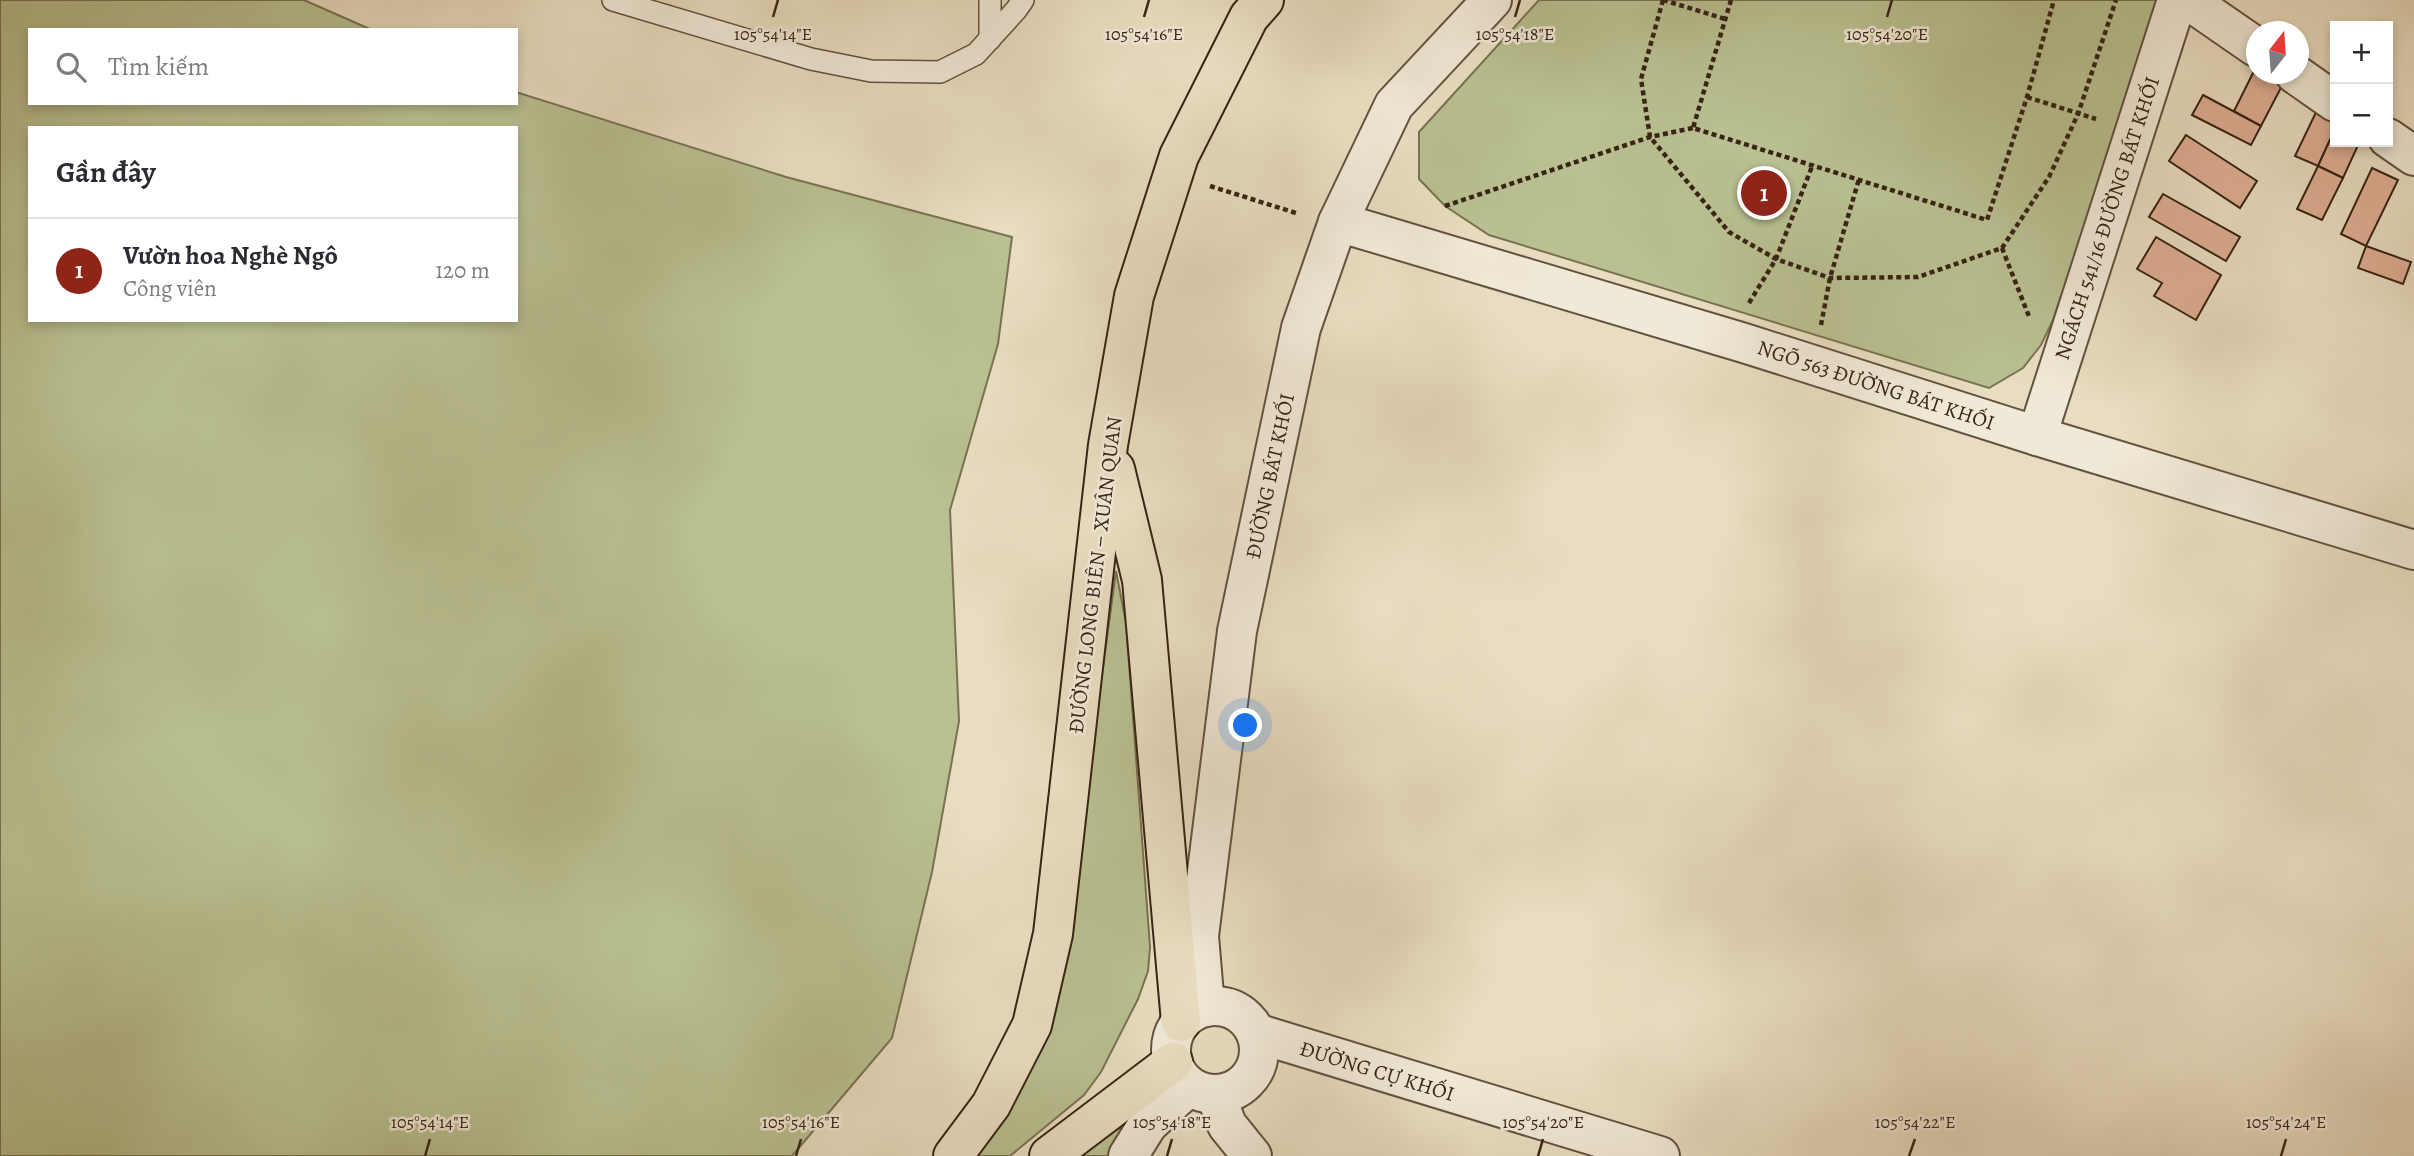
<!DOCTYPE html>
<html lang="vi">
<meta charset="utf-8">
<style>
body{margin:0;font-family:Alegreya,serif;background:#f2f2f3;color:#2b2b33}
.controls{position:absolute;right:21px;top:21px;display:grid;overflow:hidden;border-radius:0px;box-shadow:0 4px 10px #0003}
.controls button{width:63px;height:63px;display:grid;place-items:center;padding:0;border:0;border-bottom:2px solid #e1e1e2;background:#fff;color:#2b2b33;font:35px sans-serif}
.compass{position:absolute;left:2246px;top:21px;width:63px;height:63px;border-radius:50%;background:#fff;box-shadow:0 4px 10px #0003;rotate:17deg}
.you{position:absolute;left:1246px;top:726px;width:24px;height:24px;margin:-18px;border:5px solid #fff;border-radius:50%;background:#1a73e8;box-shadow:0 0 0 10px #1a73e833}
.badge{display:grid;place-items:center;width:46px;height:46px;border-radius:50%;background:#8f2418;color:#fff;font-size:23px;font-weight:700}
.pin{position:absolute;translate:-50% -50%;border:4px solid #fff;box-shadow:0 2px 7px #0006}
.list{margin:0;padding:0;list-style:none}
h2{display:flex;justify-content:space-between;align-items:center;height:91px;margin:0;padding:0 28px;font-size:30px}
h2 small{font-size:23px;font-weight:400;color:#7c7c81}
.list li{display:grid;grid-template-columns:46px 1fr auto;gap:21px;align-items:center;box-sizing:border-box;height:105px;padding:0 28px;border-top:2px solid #e1e1e2}
.list b{display:block;font-size:26px;white-space:nowrap}
.list p{margin:0;font-size:23px;white-space:nowrap;color:#7c7c81}
.list em{font-size:23px;font-style:normal;color:#7c7c81}
.icon{flex:none;width:38px;height:38px;fill:none;stroke:currentColor;stroke-width:2;stroke-linecap:round;stroke-linejoin:round}
.map{position:relative;flex:none;width:2414px;height:1156px;overflow:hidden}
.search{position:absolute;background:#fff;box-shadow:0 4px 10px #0003;left:28px;top:28px;width:490px;height:77px;display:flex;align-items:center;gap:18px;box-sizing:border-box;padding:0 24px;border-radius:0px;color:#7c7c81;font-size:26px}
.panel{position:absolute;background:#fff;box-shadow:0 4px 10px #0003;left:28px;top:126px;width:490px;height:196px;border-radius:0px}
.map>svg:first-child{display:block}
.green{fill:#b9c091;stroke:#787252;stroke-width:2;fill-rule:evenodd}
.building{fill:#deae93;stroke:#362414;stroke-width:2}
.lines{fill:none;stroke-linecap:round;stroke-linejoin:round}
.service-casing{stroke:#63523f;stroke-width:24}
.minor-casing{stroke:#63523f;stroke-width:42}
.tertiary-casing{stroke:#63523f;stroke-width:42}
.primary-casing{stroke:#362414;stroke-width:42}
.path{stroke:#362414;stroke-width:4.5;stroke-dasharray:5 3.5;stroke-linecap:butt}
.service{stroke:#f1e9d7;stroke-width:21}
.minor{stroke:#f1e9d7;stroke-width:38}
.tertiary{stroke:#f1e9d7;stroke-width:38}
.primary{stroke:#e9ddc1;stroke-width:38}
.ticks{fill:none;stroke:#362414;stroke-width:2.5}
.labels{text-anchor:middle;dominant-baseline:central;stroke-width:5;stroke-linejoin:round;paint-order:stroke}
.street-label{font-size:21px;fill:#362414;stroke:#f1e9d7}
.ticks-label{font-size:18px;text-anchor:middle;fill:#362414;stroke:#f1e9d7;stroke-width:5;stroke-linejoin:round;paint-order:stroke}
</style>
<div class="map">
<svg width="2414" height="1156" viewBox="0 0 2414 1156">
<rect width="100%" height="100%" fill="#e9ddc1"/>
<filter id="stains"><feTurbulence type="fractalNoise" baseFrequency=".00286" numOctaves="4"/><feColorMatrix values="0 0 0 0 .2 0 0 0 0 .09 0 0 0 0 .02 0 0 0 .5 -.17"/></filter>
<radialGradient id="worn" r=".72"><stop offset=".6" stop-color="#630" stop-opacity="0"/><stop offset="1" stop-color="#630" stop-opacity=".3"/></radialGradient>
<!-- green -->
<g class="green">
<path d="M 0,0 L 304,0 L 372,30 L 30,30 L 30,103 L 516,103 L 516,92 L 786,177 L 1012,237 L 998,344 L 950,510 L 959,721 L 932,872 L 892,1038 L 792,1156 L 0,1156 ZM 30,128 L 516,128 L 516,320 L 30,320 Z"/>
<polygon points="1539,0 2161,0 2053,320 2041,345 2023,368 1989,388 1489,235 1445,206 1419,179 1419,132"/>
<polygon points="1116,571 1126,623 1150,947 1148,971 1138,999 1101,1072 1084,1095 1010,1156 968,1156 1075,875"/>
<polygon points="1119,1125 1121,1131 1109,1156 1081,1156"/>
</g>
<!-- building -->
<g class="building">
<polygon points="2256,67 2256,74 2273,74 2285,80 2261,126 2234,111"/>
<polygon points="2203,95 2261,126 2251,145 2192,115"/>
<polygon points="2318,108 2335,117 2335,129 2318,166 2295,156"/>
<polygon points="2334,131 2335,142 2359,143 2343,178 2318,166"/>
<polygon points="2186,135 2257,181 2240,208 2169,161"/>
<polygon points="2318,166 2343,178 2322,220 2297,209"/>
<polygon points="2372,168 2398,180 2366,246 2341,234"/>
<polygon points="2163,194 2240,237 2226,261 2149,217"/>
<polygon points="2156,237 2221,275 2196,320 2154,296 2162,283 2137,269"/>
<polygon points="2366,246 2411,262 2403,284 2358,268"/>
</g>
<g class="lines">
<!-- service casing -->
<g class="service-casing">
<g id="service">
<polyline points="613,0 811,59 871,71 940,72 976,54 1016,10 1023,0"/>
<polyline points="990,39 990,0"/>
</g>
</g>
<!-- minor casing -->
<g class="minor-casing">
<g id="minor">
<polyline points="2188,0 2256,47"/>
<polyline points="2295,74 2335,102"/>
<polyline points="2388,138 2414,156"/>
<polyline points="1338,222 1744,343 2037,436 2414,550"/>
<polyline points="2037,436 2177,0"/>
<circle cx="1215" cy="1050" r="44"/>
<polyline points="1205,1007 1199,936 1237,631 1301,328 1338,222 1394,105 1492,0"/>
<polyline points="1216,1095 1227,1125 1252,1156"/>
<polyline points="1128,1156 1148,1124 1189,1086"/>
</g>
</g>
<!-- tertiary casing -->
<g class="tertiary-casing">
<polyline id="tertiary" points="1256,1033 1660,1156"/>
</g>
<!-- primary casing -->
<g class="primary-casing">
<g id="primary">
<polyline points="1115,469 1142,580 1181,1022"/>
<polyline points="953,1156 991,1105 1032,1025 1053,934 1108,445 1134,296 1179,156 1249,17 1264,0"/>
<polyline points="1049,1156 1173,1062"/>
</g>
</g>
<!-- path -->
<g class="path">
<polyline points="1663,0 1641,79 1650,137 1729,232 1776,259 1830,278 1918,277 2002,248 2049,177 2078,114 2116,0"/>
<polyline points="1663,0 1725,19"/>
<polyline points="1731,0 1693,128 1987,220 2027,97 2054,0"/>
<polyline points="2027,97 2096,119"/>
<polyline points="1210,186 1299,214"/>
<polyline points="1445,206 1650,137 1693,128"/>
<polyline points="2002,248 2030,319"/>
<polyline points="1749,303 1776,259 1813,164"/>
<polyline points="1821,325 1830,278 1859,179"/>
</g>
<!-- service -->
<use href="#service" class="service"/>
<!-- minor -->
<use href="#minor" class="minor"/>
<!-- tertiary -->
<use href="#tertiary" class="tertiary"/>
<!-- primary -->
<use href="#primary" class="primary"/>
</g>
<!-- ticks -->
<path class="ticks" d="M 773,17 L 778,0M 1144,17 L 1149,0M 1515,17 L 1520,0M 1887,17 L 1892,0M 425,1156 L 430,1139M 796,1156 L 801,1139M 1167,1156 L 1172,1139M 1538,1156 L 1543,1139M 1909,1156 L 1915,1139M 2281,1156 L 2286,1139"/>
<g class="labels">
<!-- street labels -->
<g class="street-label">
<text transform="translate(2107 218) rotate(-72)">NGÁCH 541/16 ĐƯỜNG BÁT KHỐI</text>
<text transform="translate(1876 385) rotate(18)">NGÕ 563 ĐƯỜNG BÁT KHỐI</text>
<text transform="translate(1270 476) rotate(-78)">ĐƯỜNG BÁT KHỐI</text>
<text transform="translate(1095 575) rotate(-83)">ĐƯỜNG LONG BIÊN – XUÂN QUAN</text>
<text transform="translate(1377 1071) rotate(17)">ĐƯỜNG CỰ KHỐI</text>
</g>
</g>
<g class="ticks-label">
<text x="773" y="40">105°54'14"E</text>
<text x="1144" y="40">105°54'16"E</text>
<text x="1515" y="40">105°54'18"E</text>
<text x="1887" y="40">105°54'20"E</text>
<text x="430" y="1128">105°54'14"E</text>
<text x="801" y="1128">105°54'16"E</text>
<text x="1172" y="1128">105°54'18"E</text>
<text x="1543" y="1128">105°54'20"E</text>
<text x="1915" y="1128">105°54'22"E</text>
<text x="2286" y="1128">105°54'24"E</text>
</g>
<rect width="100%" height="100%" filter="url(#stains)"/>
<rect width="100%" height="100%" fill="url(#worn)"/>
</svg>
<div class="controls">
<button>+</button>
<button>−</button>
</div>
<svg class="compass" viewBox="-18 -18 36 36"><path d="M0-13l5 13h-10z" fill="#e53935"/><path d="M0 13l5-13h-10z" fill="#7c7c81"/></svg>
<div class="you"></div>
<div class="pin badge" style="left:1764px;top:193px">1</div>
<div class="search"><svg class="icon" aria-label="search" viewBox="0 0 24 24"><circle cx="10" cy="10" r="6"/><path d="M15 15l6 6"/></svg>Tìm kiếm</div>
<section class="panel">
<h2>Gần đây<small></small></h2>
<ul class="list">
<li><span class="badge">1</span><div><b>Vườn hoa Nghè Ngô</b><p>Công viên</p></div><em>120 m</em></li>
</ul>
</section>
</div>
